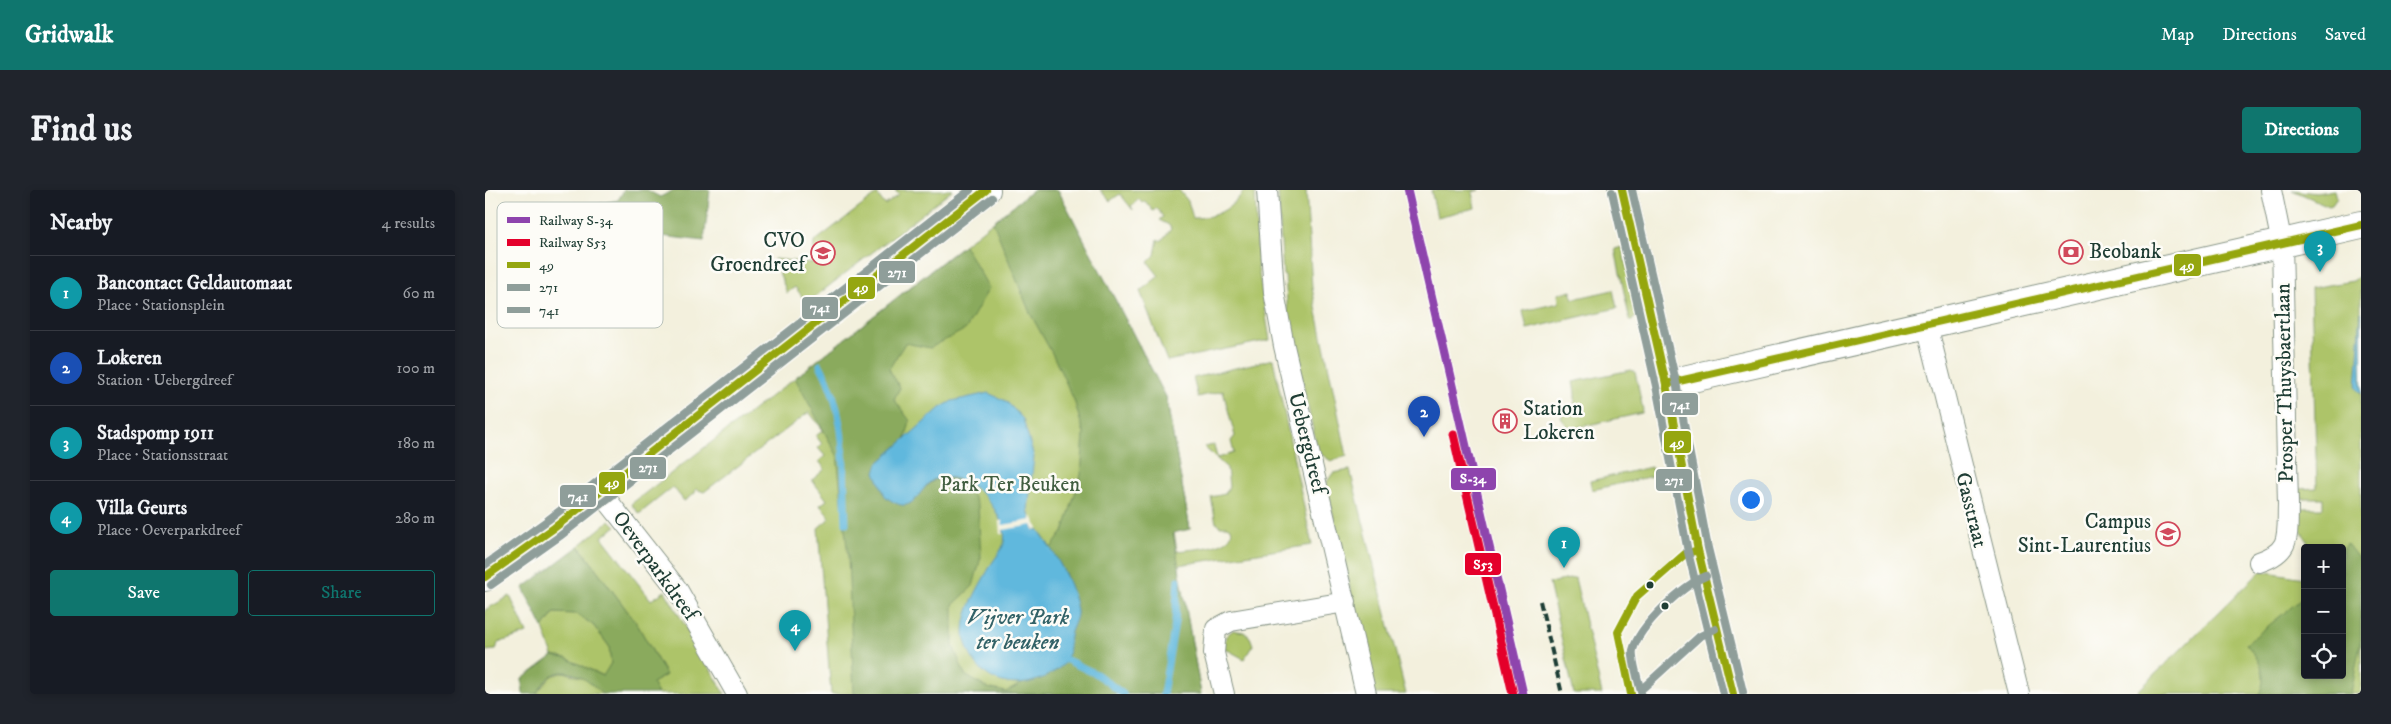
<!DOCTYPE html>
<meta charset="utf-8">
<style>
body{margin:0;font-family:"IM FELL DW Pica",serif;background:#20242c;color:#f1f3f6}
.controls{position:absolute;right:15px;bottom:15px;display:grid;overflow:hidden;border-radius:5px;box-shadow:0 2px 8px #0003}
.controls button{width:45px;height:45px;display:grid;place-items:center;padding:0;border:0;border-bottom:1px solid #363941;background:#171b24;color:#f1f3f6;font:25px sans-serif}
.you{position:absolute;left:1265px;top:309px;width:18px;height:18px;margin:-12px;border:4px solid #fff;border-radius:50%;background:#1a73e8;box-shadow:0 0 0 8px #1a73e833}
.badge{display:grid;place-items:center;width:32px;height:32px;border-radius:50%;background:#0f766e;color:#fff;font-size:16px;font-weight:700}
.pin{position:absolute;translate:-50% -41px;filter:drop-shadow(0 1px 2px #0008)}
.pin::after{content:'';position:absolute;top:26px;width:18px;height:15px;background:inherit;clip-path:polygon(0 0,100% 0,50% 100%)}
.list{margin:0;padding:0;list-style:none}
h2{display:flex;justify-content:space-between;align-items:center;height:65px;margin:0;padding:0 20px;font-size:21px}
h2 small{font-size:16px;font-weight:400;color:#9ea1a6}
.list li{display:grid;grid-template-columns:32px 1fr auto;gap:15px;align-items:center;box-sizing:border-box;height:75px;padding:0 20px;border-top:1px solid #363941}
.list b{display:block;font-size:19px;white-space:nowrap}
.list p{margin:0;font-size:16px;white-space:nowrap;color:#9ea1a6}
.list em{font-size:16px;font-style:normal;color:#9ea1a6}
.actions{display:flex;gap:10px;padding:15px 20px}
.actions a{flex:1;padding:11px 0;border:1px solid #0f766e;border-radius:5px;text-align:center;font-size:18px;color:#0f766e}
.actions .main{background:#0f766e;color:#fff}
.icon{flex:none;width:28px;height:28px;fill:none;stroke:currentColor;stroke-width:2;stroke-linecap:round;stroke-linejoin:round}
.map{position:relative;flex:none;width:1876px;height:504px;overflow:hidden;border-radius:5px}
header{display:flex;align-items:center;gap:30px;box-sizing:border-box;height:70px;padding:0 25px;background:#0f766e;color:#fff}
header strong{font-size:24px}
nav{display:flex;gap:28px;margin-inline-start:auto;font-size:18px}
.intro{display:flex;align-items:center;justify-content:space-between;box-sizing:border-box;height:120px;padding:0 30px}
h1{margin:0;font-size:35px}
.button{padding:12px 22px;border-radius:5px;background:#0f766e;color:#fff;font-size:18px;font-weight:700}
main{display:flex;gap:30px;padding:0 30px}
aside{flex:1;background:#171b24;border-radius:5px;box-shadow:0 2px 8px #0003}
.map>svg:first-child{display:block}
.green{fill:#adc469;stroke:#66804e}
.forest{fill:#8aaa5d;stroke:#547448}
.water{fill:#60b8dd;stroke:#407a88}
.pier{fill:#f3f0dd}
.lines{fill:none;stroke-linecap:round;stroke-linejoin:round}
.stream{stroke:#60b8dd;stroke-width:7}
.street-casing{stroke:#899688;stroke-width:22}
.secondary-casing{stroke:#899688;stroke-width:30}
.street{stroke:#fff;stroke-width:20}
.secondary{stroke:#fff;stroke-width:28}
.rail{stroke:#1f3d34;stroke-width:4;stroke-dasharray:8 4;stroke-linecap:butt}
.bus-1-casing{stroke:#fdfcf7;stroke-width:11}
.bus-2-casing{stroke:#fdfcf7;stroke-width:11}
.bus-3-casing{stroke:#fdfcf7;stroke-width:11}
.bus-1{stroke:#95a610;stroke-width:8}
.bus-2{stroke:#8f9e9a;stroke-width:8}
.bus-3{stroke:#8f9e9a;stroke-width:8}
.rail-1-casing{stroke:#fdfcf7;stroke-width:12}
.rail-2-casing{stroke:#fdfcf7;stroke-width:12}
.rail-1{stroke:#8e44ad;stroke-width:9}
.rail-2{stroke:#e4002b;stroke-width:9}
.bus-dot{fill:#1f3d34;stroke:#fdfcf7;stroke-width:2}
.labels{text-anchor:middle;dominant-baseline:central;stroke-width:5;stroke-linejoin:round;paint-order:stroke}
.poi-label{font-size:21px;fill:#1f3d34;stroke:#fdfcf7;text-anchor:end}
.street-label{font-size:21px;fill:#1f3d34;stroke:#fdfcf7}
.park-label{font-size:21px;fill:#425f41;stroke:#fdfcf7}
.water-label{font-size:22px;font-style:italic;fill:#326267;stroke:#fdfcf7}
.key{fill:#fdfcf7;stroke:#bac3bc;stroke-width:1}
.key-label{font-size:14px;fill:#1f3d34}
.line-badge{stroke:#fdfcf7;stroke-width:2}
.badge-label{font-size:14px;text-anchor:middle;font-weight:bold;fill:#fff}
</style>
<header>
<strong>Gridwalk</strong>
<nav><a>Map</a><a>Directions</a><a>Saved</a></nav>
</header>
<div class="intro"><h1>Find us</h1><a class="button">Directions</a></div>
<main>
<aside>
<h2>Nearby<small>4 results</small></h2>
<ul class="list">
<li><span class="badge" style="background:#0f9aa8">1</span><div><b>Bancontact Geldautomaat</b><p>Place · Stationsplein</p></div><em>60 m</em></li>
<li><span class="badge" style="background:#1a4fb4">2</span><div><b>Lokeren</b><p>Station · Uebergdreef</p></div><em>100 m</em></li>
<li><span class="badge" style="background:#0f9aa8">3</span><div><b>Stadspomp 1911</b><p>Place · Stationsstraat</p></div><em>180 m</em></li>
<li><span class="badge" style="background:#0f9aa8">4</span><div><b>Villa Geurts</b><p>Place · Oeverparkdreef</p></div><em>280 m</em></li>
</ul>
<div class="actions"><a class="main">Save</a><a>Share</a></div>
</aside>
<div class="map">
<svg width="1876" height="504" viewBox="0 0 1876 504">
<rect width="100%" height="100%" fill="#fdfcf7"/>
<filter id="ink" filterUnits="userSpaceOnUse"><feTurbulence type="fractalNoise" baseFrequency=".02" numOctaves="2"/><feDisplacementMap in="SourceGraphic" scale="10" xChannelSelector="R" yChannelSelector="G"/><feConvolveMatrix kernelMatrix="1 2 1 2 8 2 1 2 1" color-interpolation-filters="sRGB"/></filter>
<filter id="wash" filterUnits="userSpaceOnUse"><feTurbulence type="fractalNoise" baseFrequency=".0096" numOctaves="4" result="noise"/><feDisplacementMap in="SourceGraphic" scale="20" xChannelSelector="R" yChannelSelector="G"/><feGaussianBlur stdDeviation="1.12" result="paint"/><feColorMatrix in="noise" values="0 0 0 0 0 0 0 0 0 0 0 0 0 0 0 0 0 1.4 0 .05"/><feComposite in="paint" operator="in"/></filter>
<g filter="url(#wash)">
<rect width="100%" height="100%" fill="#f3f0dd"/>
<!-- green -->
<g class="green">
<polygon points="410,0 468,0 322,113 310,97 302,103 289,69 327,73 329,52 392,4 400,15 414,5"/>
<path d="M 548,0 L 573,0 L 681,207 L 705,339 L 689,342 L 692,361 C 706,359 753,358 746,338 L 741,336 L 734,336 L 733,333 L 731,333 L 726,307 L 740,304 L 744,297 L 742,278 L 719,257 L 729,255 L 732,268 L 749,263 L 746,251 L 750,246 L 738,201 L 713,207 L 708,188 L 788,169 L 827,355 L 693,375 L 716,504 L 346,504 L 333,338 L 345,328 L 335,315 L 342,310 L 327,290 L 340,279 L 334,271 L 340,266 L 333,258 L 337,254 L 331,246 L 338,240 L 324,222 L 219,302 L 211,299 L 210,303 L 199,311 L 188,297 L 154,324 L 146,314 L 310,188 Z"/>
<path d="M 615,0 L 694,0 L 703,11 L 708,28 C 732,28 746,19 760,0 L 770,0 L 773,78 L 785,150 L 682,171 L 655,101 L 674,86 L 663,72 L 670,65 L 673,49 L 676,51 L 686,39 L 684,35 L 674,30 L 678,27 L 672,18 L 668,21 L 660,11 L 657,13 L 654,9 L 646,16 L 648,20 L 635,4 L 625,11 Z"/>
<polygon points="793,0 821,0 827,98 862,266 846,271 833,262 803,127 800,85 798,85"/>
<polygon points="946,0 994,0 987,2 990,18 952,27"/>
<polygon points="1807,0 1831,3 1850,0 1852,8 1847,15 1844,16"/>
<polygon points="1137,57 1152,125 1147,131 1145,131 1130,59"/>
<polygon points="1876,85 1876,504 1650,504 1776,381 1819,388 1820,386 1820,485 1857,485 1857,358 1823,358 1822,350 1814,338 1814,318 1838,318 1838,308 1814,308 1814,299 1832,298 1826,98 1868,91"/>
<polygon points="1128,100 1132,118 1042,139 1038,121 1074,113 1073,104 1086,101 1088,109"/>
<path d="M 1146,180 L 1150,182 L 1158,220 L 1157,223 L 1085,239 L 1076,228 L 1077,225 C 1093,221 1091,205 1088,192 Z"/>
<polygon points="1166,277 1168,286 1107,300 1105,291"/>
<polygon points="865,280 921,504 889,504 841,293 848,283"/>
<polygon points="125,330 131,336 117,347 166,410 180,401 240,504 173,504 167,493 181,485 152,434 94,356"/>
<polygon points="1090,388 1117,504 1089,504 1064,393"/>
<polygon points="25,406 42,443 13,453 11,460 0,461 0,420"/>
<polygon points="69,423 92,424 108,435 124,456 126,473 119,486 81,468 68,466 58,438"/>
<polygon points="748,440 759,442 765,447 768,455 759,469 739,458 741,446"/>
<polygon points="79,482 104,490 117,504 51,504 66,486"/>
</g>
<!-- forest -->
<g class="forest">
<polygon points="139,0 162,0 175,7 189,0 225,0 219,51 159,44 156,70 137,100 125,99 128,61 92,58 107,24 114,14 133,10"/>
<path d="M 548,0 L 573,0 L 681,207 L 705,339 L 688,343 L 716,504 L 369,504 L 363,367 L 352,265 L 310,188 L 479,55 L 504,98 L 481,139 L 445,158 L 420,153 L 404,179 L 415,198 L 409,209 L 425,231 L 420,250 L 393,273 L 425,314 C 447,290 448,282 482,293 L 493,316 L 496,367 L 488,396 L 468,415 L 468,456 L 480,485 L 502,498 L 521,502 L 582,470 L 583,451 L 592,422 L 580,383 L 565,359 L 578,342 L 596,285 L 599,244 L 589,210 L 568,165 L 545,123 L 508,32 Z"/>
<path d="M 1862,354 L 1876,372 L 1876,448 L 1866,504 L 1774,504 C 1784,485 1774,469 1761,454 L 1820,406 L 1820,485 L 1857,485 L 1857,360 Z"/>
<path d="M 94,356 L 152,434 L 181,485 L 167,493 L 173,504 L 117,504 C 106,492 83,474 66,486 C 60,490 55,499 51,504 L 38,504 L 37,489 L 68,466 L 81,468 L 118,486 L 126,473 L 124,456 L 108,435 L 92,424 L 69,423 L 58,438 L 38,398 Z"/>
</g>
<!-- water -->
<g class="water">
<polygon points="1876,122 1876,204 1871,198"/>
<path d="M 503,203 L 521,211 L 538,229 L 549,267 L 543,320 L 549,340 L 553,339 C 569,362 588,392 592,421 C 593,427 588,436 586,442 C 583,451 585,465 581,472 C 549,504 494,504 480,450 C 474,426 496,394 507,373 C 511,367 517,360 519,353 C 522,338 511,320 502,309 C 492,295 461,279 445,292 C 438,298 432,310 424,314 C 416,318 406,311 400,306 L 390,282 L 393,273 L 455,218 L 467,211 Z"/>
</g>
<!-- pier -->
<polygon class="pier" points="547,326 553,339 549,340 547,335 518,340 518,344 515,344 514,331 517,331 518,335 546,330"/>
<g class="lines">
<!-- stream -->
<g class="stream">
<path d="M 335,175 C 363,224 358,279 361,333"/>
<polyline points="582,470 613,485 638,504"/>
<polyline points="678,504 690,432 693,390"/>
</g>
</g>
</g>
<g filter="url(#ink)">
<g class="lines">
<!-- street casing -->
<g class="street-casing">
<g id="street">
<polyline points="782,0 789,102 799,156 881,504"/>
<polyline points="1442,135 1534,504"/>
<polyline points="1181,194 1213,360 1248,504"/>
<polyline points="115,301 192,399 252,504"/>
<path d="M 1774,372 C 1807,361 1802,346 1803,315 L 1797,54 L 1786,0"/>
<polyline points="739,504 729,463 731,439 746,431 861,412"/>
</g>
</g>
<!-- secondary casing -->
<g class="secondary-casing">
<g id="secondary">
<polyline points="1137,0 1181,194 1876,35"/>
<polyline points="0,387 69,338 501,0"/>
</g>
</g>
<!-- street -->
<use href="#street" class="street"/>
<!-- secondary -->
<use href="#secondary" class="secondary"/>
<!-- rail -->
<polyline class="rail" points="1055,411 1077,504"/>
<!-- bus-1 casing -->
<g class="bus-1-casing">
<g id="bus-1">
<polyline points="1137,0 1181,194 1213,360 1248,504"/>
<polyline points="1181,194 1876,35"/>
<polyline points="0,387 69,338 501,0"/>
<polyline points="1146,504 1133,442 1152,406 1200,364 1213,360"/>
</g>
</g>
<!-- bus-2 casing -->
<g class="bus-2-casing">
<g id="bus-2">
<polyline points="1127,2 1171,196 1203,362 1238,504"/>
<polyline points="6,395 75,346 507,8"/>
<path d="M 1156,502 C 1154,493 1146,468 1148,460 C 1154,436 1198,395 1221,386"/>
</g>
</g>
<!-- bus-3 casing -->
<g class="bus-3-casing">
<g id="bus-3">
<polyline points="1147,0 1191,192 1223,358 1258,502"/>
<polyline points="0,375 63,330 485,0"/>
<polyline points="1159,497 1215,446 1230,439"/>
</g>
</g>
<!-- bus-1 -->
<use href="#bus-1" class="bus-1"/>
<!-- bus-2 -->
<use href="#bus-2" class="bus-2"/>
<!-- bus-3 -->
<use href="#bus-3" class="bus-3"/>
<!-- rail-1 casing -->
<g class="rail-1-casing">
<polyline id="rail-1" points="922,0 1038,504"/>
</g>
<!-- rail-2 casing -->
<g class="rail-2-casing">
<polyline id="rail-2" points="968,244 1028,504"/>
</g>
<!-- rail-1 -->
<use href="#rail-1" class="rail-1"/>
<!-- rail-2 -->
<use href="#rail-2" class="rail-2"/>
</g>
</g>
<!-- icons -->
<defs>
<g id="bank-ring" transform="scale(1.25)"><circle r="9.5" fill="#fdfcf7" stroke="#d1495b" stroke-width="1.5"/><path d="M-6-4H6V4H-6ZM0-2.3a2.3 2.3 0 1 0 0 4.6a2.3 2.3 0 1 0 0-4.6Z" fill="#d1495b"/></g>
<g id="school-ring" transform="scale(1.25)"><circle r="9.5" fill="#fdfcf7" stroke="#d1495b" stroke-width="1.5"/><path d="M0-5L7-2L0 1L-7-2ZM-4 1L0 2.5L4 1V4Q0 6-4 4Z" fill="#d1495b"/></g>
<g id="building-ring" transform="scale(1.25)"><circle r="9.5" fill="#fdfcf7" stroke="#d1495b" stroke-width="1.5"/><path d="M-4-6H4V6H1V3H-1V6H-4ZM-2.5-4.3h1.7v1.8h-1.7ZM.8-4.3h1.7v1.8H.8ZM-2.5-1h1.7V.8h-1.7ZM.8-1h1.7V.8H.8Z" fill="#d1495b"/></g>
</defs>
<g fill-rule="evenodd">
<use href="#bank-ring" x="1586" y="62"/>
<use href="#school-ring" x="338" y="63"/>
<use href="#building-ring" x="1020" y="231"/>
<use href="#school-ring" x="1683" y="344"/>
</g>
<!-- markers -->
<g class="bus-dot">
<circle cx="1165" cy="395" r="4.5"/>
<circle cx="1180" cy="416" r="4.5"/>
</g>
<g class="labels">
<!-- poi labels -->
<g class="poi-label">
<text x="320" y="51">CVO<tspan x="320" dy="24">Groendreef</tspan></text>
<text x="1604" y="62" text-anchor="start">Beobank</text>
<text x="1038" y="219" text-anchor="start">Station<tspan x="1038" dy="24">Lokeren</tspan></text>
<text x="1666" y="332">Campus<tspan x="1666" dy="24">Sint-Laurentius</tspan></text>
</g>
<!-- street labels -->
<g class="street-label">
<text transform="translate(1800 193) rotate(-91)">Prosper Thuysbaertlaan</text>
<text transform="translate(822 253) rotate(76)">Uebergdreef</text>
<text transform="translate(1486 320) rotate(76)">Gasstraat</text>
<text transform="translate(170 376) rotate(54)">Oeverparkdreef</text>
</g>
<!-- park labels -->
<g class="park-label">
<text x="525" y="295">Park Ter Beuken</text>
</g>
<!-- water labels -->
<g class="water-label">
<text x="533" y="427">Vijver Park<tspan x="533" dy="25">ter beuken</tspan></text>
</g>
</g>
<!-- legend -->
<rect x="12" y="12" width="166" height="126" rx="8" class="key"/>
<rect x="22" y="27" width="23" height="6" fill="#8e44ad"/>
<rect x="22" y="49" width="23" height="7" fill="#e4002b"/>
<rect x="22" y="72" width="23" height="6" fill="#95a610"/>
<rect x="22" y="94" width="23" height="7" fill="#8f9e9a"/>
<rect x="22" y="117" width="23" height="6" fill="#8f9e9a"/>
<g class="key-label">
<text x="54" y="35">Railway S-34</text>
<text x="54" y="57">Railway S53</text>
<text x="54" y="80">49</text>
<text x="54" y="102">271</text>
<text x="54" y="125">741</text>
</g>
<g class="line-badge">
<rect x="1688" y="63" width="29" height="24" rx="5" fill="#95a610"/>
<rect x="393" y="70" width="38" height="24" rx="5" fill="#8f9e9a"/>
<rect x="362" y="86" width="29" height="24" rx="5" fill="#95a610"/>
<rect x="316" y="106" width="38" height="24" rx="5" fill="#8f9e9a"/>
<rect x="1176" y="202" width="38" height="24" rx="5" fill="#8f9e9a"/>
<rect x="1178" y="240" width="29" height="24" rx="5" fill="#95a610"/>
<rect x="144" y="266" width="38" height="24" rx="5" fill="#8f9e9a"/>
<rect x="965" y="277" width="47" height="24" rx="5" fill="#8e44ad"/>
<rect x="1170" y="278" width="38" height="24" rx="5" fill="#8f9e9a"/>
<rect x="113" y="281" width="28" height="24" rx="5" fill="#95a610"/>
<rect x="74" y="294" width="38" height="24" rx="5" fill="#8f9e9a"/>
<rect x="979" y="362" width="38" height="24" rx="5" fill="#e4002b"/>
</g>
<g class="badge-label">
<text x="1702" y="80">49</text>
<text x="412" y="87">271</text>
<text x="376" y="102">49</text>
<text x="335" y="122">741</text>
<text x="1195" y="219">741</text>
<text x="1192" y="257">49</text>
<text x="163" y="282">271</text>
<text x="988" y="293">S-34</text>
<text x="1189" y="295">271</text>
<text x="127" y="297">49</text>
<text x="93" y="311">741</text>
<text x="998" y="379">S53</text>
</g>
</svg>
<div class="controls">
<button>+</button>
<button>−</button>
<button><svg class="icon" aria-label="locate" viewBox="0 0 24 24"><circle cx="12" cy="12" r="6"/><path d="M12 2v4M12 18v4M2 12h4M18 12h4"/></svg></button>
</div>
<div class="you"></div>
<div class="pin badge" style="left:1079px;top:378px;background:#0f9aa8">1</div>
<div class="pin badge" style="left:939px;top:247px;background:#1a4fb4">2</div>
<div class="pin badge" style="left:1835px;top:82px;background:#0f9aa8">3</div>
<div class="pin badge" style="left:310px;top:461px;background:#0f9aa8">4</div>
</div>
</main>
